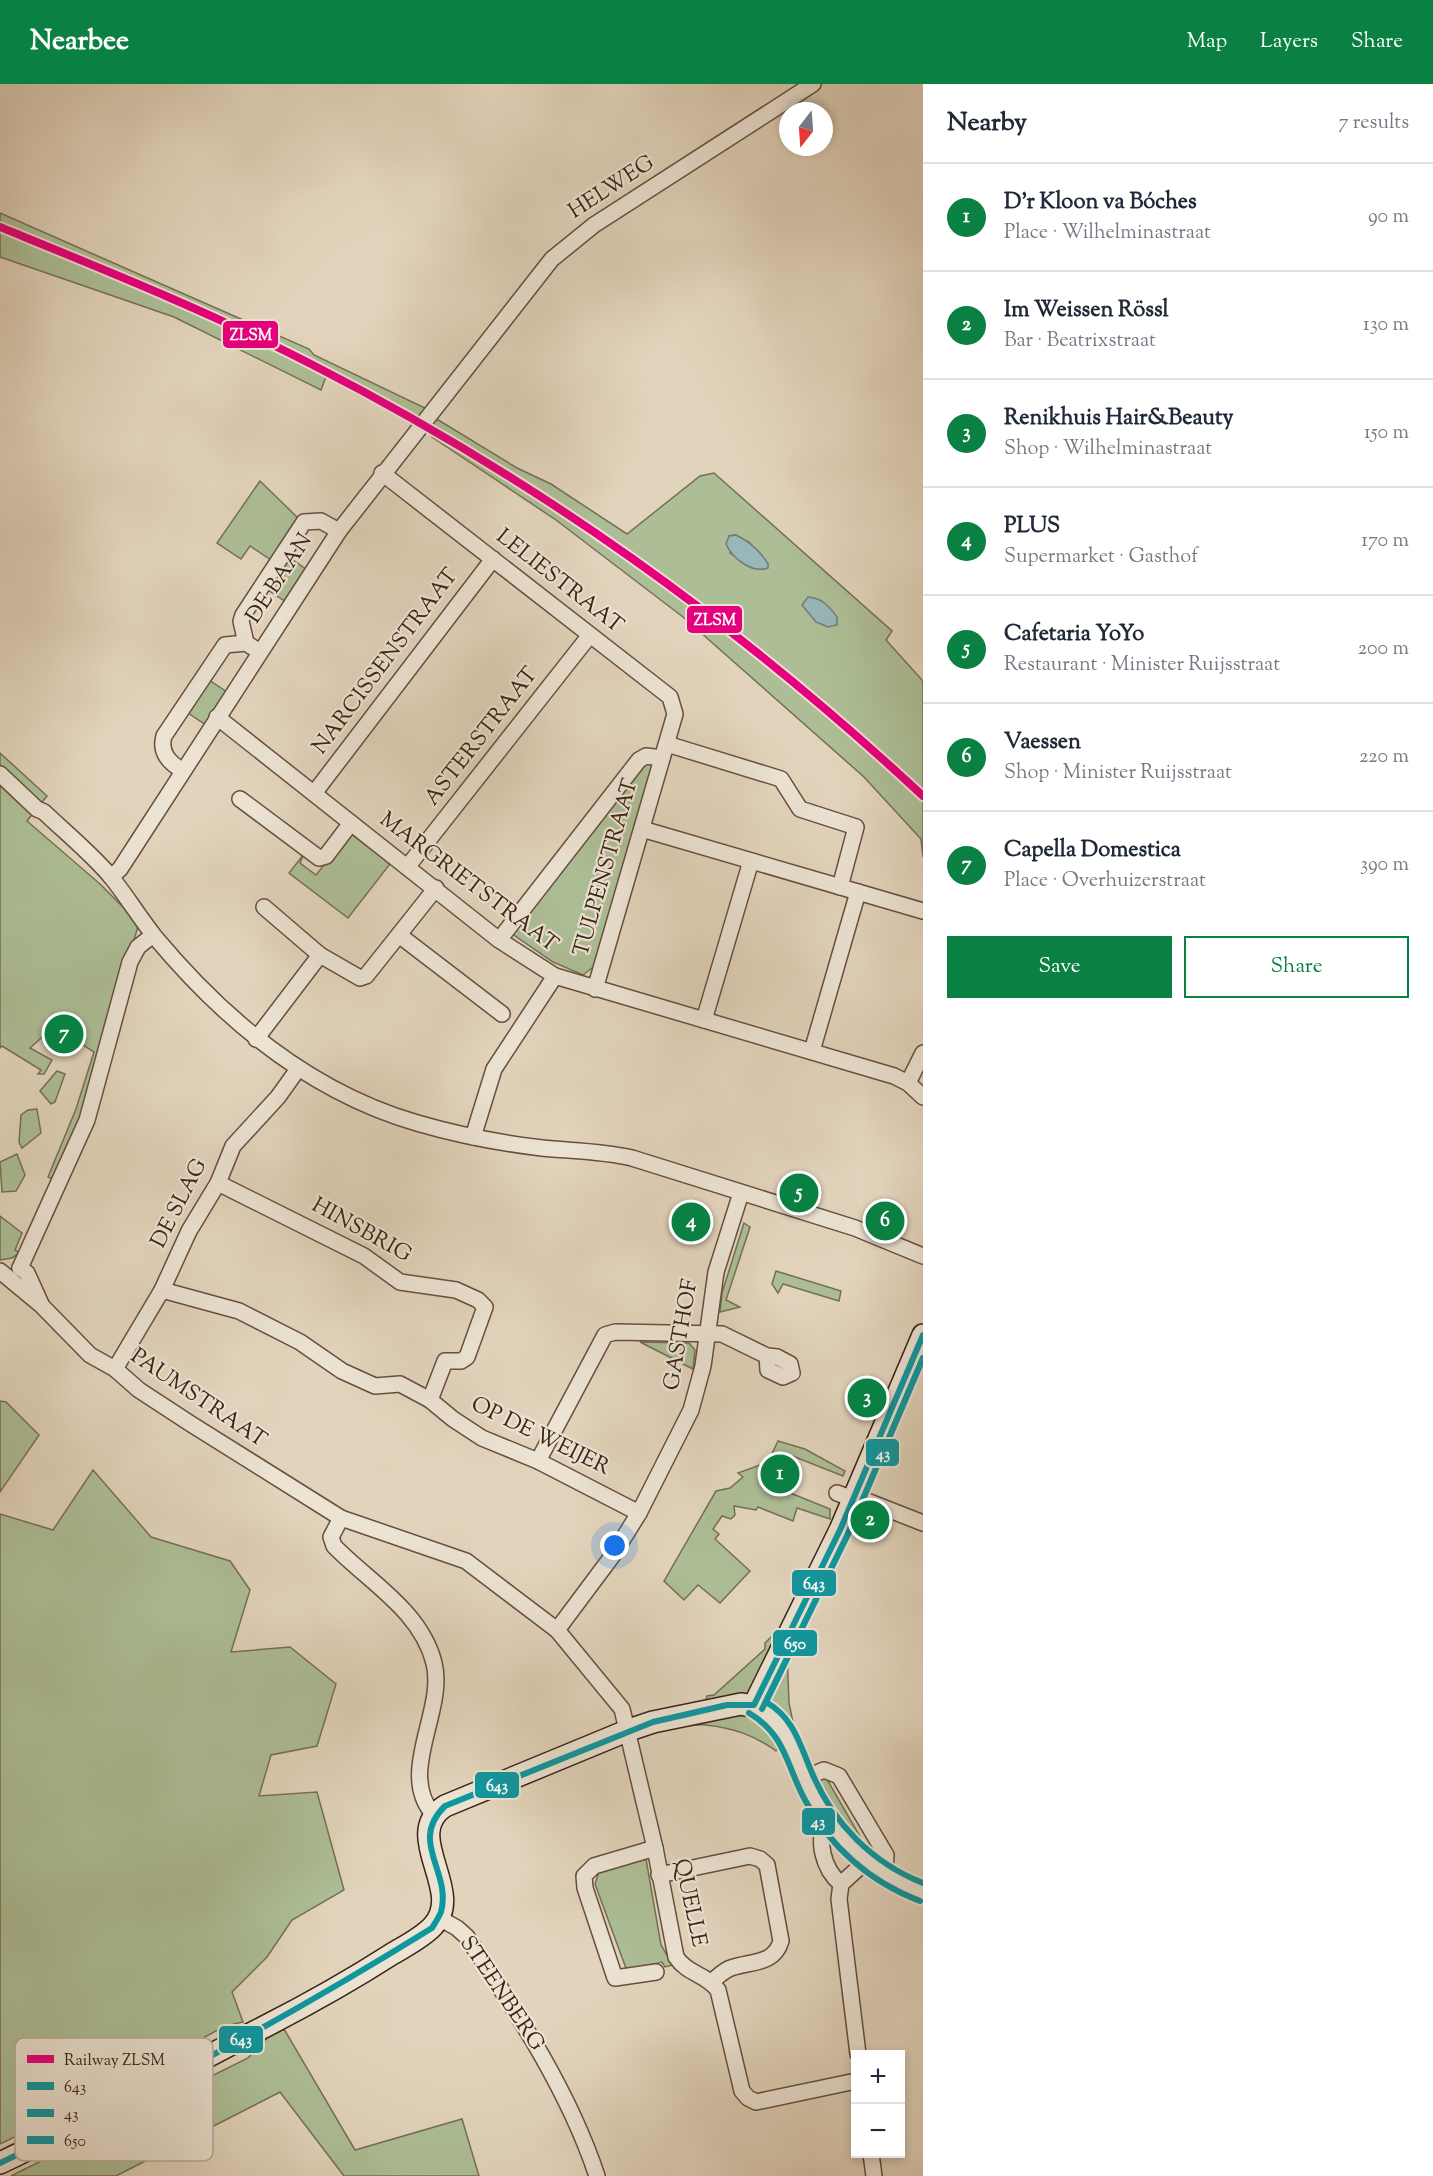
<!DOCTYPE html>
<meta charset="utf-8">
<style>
body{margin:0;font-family:"Sorts Mill Goudy",serif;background:#f2f2f3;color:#1f2937}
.controls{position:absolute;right:18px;bottom:18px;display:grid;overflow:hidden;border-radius:0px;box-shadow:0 3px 9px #0003}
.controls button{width:54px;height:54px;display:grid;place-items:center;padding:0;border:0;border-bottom:2px solid #e0e1e3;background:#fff;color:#1f2937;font:30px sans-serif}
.compass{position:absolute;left:779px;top:18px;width:54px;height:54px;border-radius:50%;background:#fff;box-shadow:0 3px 9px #0003;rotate:197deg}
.you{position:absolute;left:615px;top:1462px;width:21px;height:21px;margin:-15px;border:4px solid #fff;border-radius:50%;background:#1a73e8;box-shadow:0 0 0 9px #1a73e833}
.badge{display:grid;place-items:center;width:39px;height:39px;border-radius:50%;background:#0b8043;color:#fff;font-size:20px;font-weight:700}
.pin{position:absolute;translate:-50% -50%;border:3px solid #fff;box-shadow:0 2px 6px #0006}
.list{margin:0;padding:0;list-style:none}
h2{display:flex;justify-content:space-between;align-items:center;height:78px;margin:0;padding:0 24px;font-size:26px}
h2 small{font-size:20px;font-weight:400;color:#747a83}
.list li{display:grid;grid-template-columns:39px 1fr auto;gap:18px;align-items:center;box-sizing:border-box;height:108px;padding:0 24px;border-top:2px solid #e0e1e3}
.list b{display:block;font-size:22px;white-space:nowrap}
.list p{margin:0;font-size:20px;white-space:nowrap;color:#747a83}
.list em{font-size:20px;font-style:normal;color:#747a83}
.actions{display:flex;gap:12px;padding:18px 24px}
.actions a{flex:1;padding:14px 0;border:2px solid #0b8043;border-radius:0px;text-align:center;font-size:21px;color:#0b8043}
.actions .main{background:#0b8043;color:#fff}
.map{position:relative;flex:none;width:923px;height:2092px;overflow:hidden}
header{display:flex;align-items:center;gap:36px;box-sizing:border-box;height:84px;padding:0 30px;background:#0b8043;color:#fff}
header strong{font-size:28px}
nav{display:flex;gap:33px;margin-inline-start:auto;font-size:21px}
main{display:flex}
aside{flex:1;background:#fff}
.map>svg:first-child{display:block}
.green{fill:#adbe96;stroke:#747056;stroke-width:1.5;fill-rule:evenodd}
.water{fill:#97b7b9;stroke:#737c77;stroke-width:1.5}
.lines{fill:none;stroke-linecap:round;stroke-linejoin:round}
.street-casing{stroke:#664f3f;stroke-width:18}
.secondary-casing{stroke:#3c2315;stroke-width:24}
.street{stroke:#ece3d3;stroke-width:15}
.secondary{stroke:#ece3d3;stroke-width:21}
.bus-1-casing{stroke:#ece3d3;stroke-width:10}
.bus-2-casing{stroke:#ece3d3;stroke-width:10}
.bus-3-casing{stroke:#ece3d3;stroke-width:10}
.bus-1{stroke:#0f979f;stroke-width:6}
.bus-2{stroke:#0f979f;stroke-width:6}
.bus-3{stroke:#0f979f;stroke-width:6}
.rail-1-casing{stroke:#ece3d3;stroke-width:12}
.rail-1{stroke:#e5007d;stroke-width:8}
.labels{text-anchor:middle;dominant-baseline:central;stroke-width:4.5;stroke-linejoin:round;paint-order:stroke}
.street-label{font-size:22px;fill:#3c2315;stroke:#ece3d3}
.key{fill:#ece3d3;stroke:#b7a99a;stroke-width:1.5}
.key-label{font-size:16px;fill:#3c2315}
.line-badge{stroke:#ece3d3;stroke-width:2}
.badge-label{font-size:16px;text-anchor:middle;font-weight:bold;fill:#fff}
</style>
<header>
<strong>Nearbee</strong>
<nav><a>Map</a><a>Layers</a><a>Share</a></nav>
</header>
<main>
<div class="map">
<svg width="923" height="2092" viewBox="0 0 923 2092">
<rect width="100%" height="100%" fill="#e2d4bc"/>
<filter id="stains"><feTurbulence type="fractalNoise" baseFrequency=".00333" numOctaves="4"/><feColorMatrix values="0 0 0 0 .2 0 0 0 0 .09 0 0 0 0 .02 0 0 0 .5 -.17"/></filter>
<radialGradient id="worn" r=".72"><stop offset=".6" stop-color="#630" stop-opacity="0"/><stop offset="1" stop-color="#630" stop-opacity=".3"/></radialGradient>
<!-- green -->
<g class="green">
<polygon points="0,129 309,265 314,271 427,325 417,337 327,290 321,306 174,233 0,173"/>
<path d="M 435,334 L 517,384 L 551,400 L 627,450 L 700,392 L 714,389 L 892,547 L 886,556 L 923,597 L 923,773 L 921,755 L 864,693 L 683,533 L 556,436 L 432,353 L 428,343 ZM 735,451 L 749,458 L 768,480 L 751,483 L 730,469 L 729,452 Z"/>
<polygon points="260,397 298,434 271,476 250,462 241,475 217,459"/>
<polygon points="289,473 307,486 286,518 268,506"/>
<polygon points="209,596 227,608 206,641 188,629"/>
<polygon points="0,669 47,712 27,737 100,800 139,839 80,1039 54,1096 48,1093 76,1025 94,968 69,952 71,948 57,940 30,964 52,976 44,990 38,990 41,986 2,962 0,964"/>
<polygon points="642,679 654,679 595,885 592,884 583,891 553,878 511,849"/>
<polygon points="350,749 390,780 348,834 289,789 304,770 300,779 316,791"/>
<polygon points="57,987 65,990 55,1018 51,1020 40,1007"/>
<polygon points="37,1025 41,1049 22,1064 19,1058 21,1031 28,1026"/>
<polygon points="17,1070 25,1091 16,1107 2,1108 0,1078"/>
<polygon points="0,1132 22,1149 15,1166 20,1169 12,1174 0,1176"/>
<polygon points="744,1139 750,1143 726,1216 740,1223 720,1228 722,1209"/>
<polygon points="776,1187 841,1207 839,1217 783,1200 778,1209 772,1200"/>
<polygon points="640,1258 689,1259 695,1266 693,1285"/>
<polygon points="0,1317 6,1318 39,1351 0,1408"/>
<polygon points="778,1357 805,1365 845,1387 843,1392 790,1371 778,1404 830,1425 830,1435 797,1424 793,1437 758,1423 756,1426 734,1422 735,1431 731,1435 722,1432 713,1445 719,1450 715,1455 750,1487 720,1519 698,1501 684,1516 664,1497 716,1407 730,1404 743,1393 738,1389 768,1378"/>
<polygon points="93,1386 151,1453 230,1477 250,1506 231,1568 290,1563 336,1600 317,1662 271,1671 259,1712 317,1708 344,1806 292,1836 267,1873 232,1908 243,1938 225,1942 73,2025 0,2060 0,1430 53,1446"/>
<polygon points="772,1552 777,1553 751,1607 746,1611 705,1618 707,1612 714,1611 765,1565 765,1559"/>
<polygon points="787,1566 789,1619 794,1643 768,1614"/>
<path d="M 726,1629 L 754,1630 L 782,1657 L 776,1667 C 754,1651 733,1644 706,1641 C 698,1640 689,1643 684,1641 Z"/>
<path d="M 824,1693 L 836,1696 L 828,1697 L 869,1768 L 881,1772 L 879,1774 C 855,1770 830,1723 819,1703 L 820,1697 Z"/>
<polygon points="646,1775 661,1861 673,1881 665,1883 662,1878 627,1887 595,1800 599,1788"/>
<polygon points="284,1945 355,2066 462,2035 479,2092 344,2092 280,2008 116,2092 11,2092 248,1974 269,1952"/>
</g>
<!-- water -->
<g class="water">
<path d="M 736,451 C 750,458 760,466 768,480 L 768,484 C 752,490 732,474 726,460 L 729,452 Z"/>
<path d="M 808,513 C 822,514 829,522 837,533 L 837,541 L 828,543 L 816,538 L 802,521 Z"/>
</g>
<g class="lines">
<!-- street casing -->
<g class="street-casing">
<g id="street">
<polyline points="382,389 670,613 675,630 595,905"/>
<polyline points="246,559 241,537 243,531 304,438 321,437 339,447"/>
<polyline points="217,633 499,856 555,892 894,992 908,999 923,1013"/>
<polyline points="667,660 781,695 800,725 856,743 840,803"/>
<path d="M 183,687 C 170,679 159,669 164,652 L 225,561 L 246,559 L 260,568"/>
<path d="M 0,690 L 37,725 L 44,728 C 66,749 92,770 112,794 C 127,813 140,834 155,853 C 225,937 310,1008 417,1039 C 458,1051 500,1059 542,1064 C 573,1067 602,1067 632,1074 L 855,1144 L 923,1172"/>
<polyline points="315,708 493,475"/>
<polyline points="240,715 319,774 326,772 351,739"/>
<polyline points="642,745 923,827"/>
<polyline points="408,782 590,551"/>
<polyline points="111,793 120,785 339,447 552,175 594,141 813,0"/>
<polyline points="264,823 320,871 360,894 366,892 436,804"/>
<polyline points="399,851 502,930"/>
<polyline points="499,856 639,676 646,672 662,674"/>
<polyline points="704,936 751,777"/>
<polyline points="256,955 320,871"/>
<polyline points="812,967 858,808"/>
<polyline points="908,999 923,969"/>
<polyline points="473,1053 494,985 555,892"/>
<polyline points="218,1099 364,1172 400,1198 456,1206 478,1216 485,1223 467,1273 461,1277 445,1277 430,1316"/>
<polyline points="20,1184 87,1036 130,878 138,863 153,851"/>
<polyline points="20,1184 27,1189 41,1220"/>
<path d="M 0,1187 L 41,1221 L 90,1271 L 115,1285 L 139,1306 L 191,1340 L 341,1434 L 466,1477 L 557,1546 L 622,1625 L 655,1764 L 676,1873 C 687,1890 706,1890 718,1906 L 742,2007 L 748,2014 L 756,2018 L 856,1997"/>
<polyline points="162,1206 239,1227 300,1258 342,1287 375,1302 400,1300 430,1316 453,1335 482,1354 538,1377 639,1429"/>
<polyline points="115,1285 162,1206 189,1147 218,1099 233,1062 278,1013 298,985"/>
<polyline points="538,1377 605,1251 615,1248 722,1250 767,1272 777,1273 790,1280 792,1289 783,1293 768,1286 767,1272"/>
<polyline points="837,1409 853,1415"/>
<polyline points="854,1412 923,1439"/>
<path d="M 341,1434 L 331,1453 L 334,1462 C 369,1498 421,1527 434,1579 C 446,1627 397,1688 433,1730"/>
<polyline points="557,1546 613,1471 639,1429 691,1326 703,1282 716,1188 741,1109"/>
<polyline points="805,1694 824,1686 839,1692 886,1771 885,1791"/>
<path d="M 829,1736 C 814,1755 824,1786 841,1800"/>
<polyline points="655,1764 594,1782 584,1792 585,1804 615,1894 656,1888"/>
<path d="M 659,1791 L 750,1772 L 760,1775 L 767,1781 L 781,1857 C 774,1881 751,1877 731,1884 C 724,1886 718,1893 712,1897"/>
<path d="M 439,1834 L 457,1844 L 467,1853 C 517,1929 568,2005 597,2092"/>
<polyline points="858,1970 839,1815 841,1800 865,1778"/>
<polyline points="871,2070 874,2092"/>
</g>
</g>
<!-- secondary casing -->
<g class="secondary-casing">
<g id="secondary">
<polyline points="754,1621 840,1446 923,1251"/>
<path d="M 0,2079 C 89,2037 175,1989 262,1944 C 307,1921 350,1897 392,1870 C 405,1862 422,1854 433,1842 C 466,1807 400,1751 445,1722 L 629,1646 L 653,1638 L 741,1620 C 793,1627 795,1680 817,1718 C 840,1760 878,1795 923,1809"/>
</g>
</g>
<!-- street -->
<use href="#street" class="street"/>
<!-- secondary -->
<use href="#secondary" class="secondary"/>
<!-- bus-1 casing -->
<g class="bus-1-casing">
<path id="bus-1" d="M 0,2079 C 148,2009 293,1930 432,1844 C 435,1839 439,1833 441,1828 C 452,1787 408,1758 445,1722 L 653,1638 L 727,1621 L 754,1621 L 840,1446 L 923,1251"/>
</g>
<!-- bus-2 casing -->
<g class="bus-2-casing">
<g id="bus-2">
<polyline points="762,1625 848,1450 923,1274"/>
<path d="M 749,1629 C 786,1651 786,1681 805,1716 C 830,1763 870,1798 920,1817"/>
</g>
</g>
<!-- bus-3 casing -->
<g class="bus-3-casing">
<path id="bus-3" d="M 923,1274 L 848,1450 L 766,1618 C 794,1634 800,1661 812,1689 C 833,1739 872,1779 923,1799"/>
</g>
<!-- bus-1 -->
<use href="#bus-1" class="bus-1"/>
<!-- bus-2 -->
<use href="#bus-2" class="bus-2"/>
<!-- bus-3 -->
<use href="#bus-3" class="bus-3"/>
<!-- rail-1 casing -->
<g class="rail-1-casing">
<path id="rail-1" d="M 0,143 C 105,186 210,228 311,280 C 538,396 737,539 923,712"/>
</g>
<!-- rail-1 -->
<use href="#rail-1" class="rail-1"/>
</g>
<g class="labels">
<!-- street labels -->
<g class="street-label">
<text transform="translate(612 104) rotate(-33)">HELWEG</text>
<text transform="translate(280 495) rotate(-57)">DE BAAN</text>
<text transform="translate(559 498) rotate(38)">LELIESTRAAT</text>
<text transform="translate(386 578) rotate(-53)">NARCISSENSTRAAT</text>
<text transform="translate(482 653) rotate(-52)">ASTERSTRAAT</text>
<text transform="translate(607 784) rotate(-74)">TULPENSTRAAT</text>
<text transform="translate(468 799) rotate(37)">MARGRIETSTRAAT</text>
<text transform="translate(180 1120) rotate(-63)">DE SLAG</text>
<text transform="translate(361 1147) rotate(29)">HINSBRIG</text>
<text transform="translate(682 1251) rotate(-80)">GASTHOF</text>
<text transform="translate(198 1315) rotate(34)">PAUMSTRAAT</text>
<text transform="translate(540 1353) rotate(26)">OP DE WEIJER</text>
<text transform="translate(689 1819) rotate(78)">QUELLE</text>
<text transform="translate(501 1910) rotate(56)">STEENBERG</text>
</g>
</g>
<!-- legend -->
<rect x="15" y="1954" width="198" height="123" rx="9" class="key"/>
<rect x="27" y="1971" width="27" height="8" fill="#e5007d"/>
<rect x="27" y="1998" width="27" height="8" fill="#0f979f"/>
<rect x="27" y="2025" width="27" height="8" fill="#0f979f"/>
<rect x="27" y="2052" width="27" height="8" fill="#0f979f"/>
<g class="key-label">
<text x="64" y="1981">Railway ZLSM</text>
<text x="64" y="2008">643</text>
<text x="64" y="2035">43</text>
<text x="64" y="2062">650</text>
</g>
<g class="line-badge">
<rect x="222" y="236" width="57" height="29" rx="6" fill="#e5007d"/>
<rect x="686" y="521" width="57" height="29" rx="6" fill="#e5007d"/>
<rect x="865" y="1354" width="35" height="29" rx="6" fill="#0f979f"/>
<rect x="791" y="1485" width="46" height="28" rx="6" fill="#0f979f"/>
<rect x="772" y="1545" width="46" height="28" rx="6" fill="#0f979f"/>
<rect x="474" y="1687" width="46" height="28" rx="6" fill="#0f979f"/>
<rect x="801" y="1723" width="35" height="29" rx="6" fill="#0f979f"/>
<rect x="218" y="1941" width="46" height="29" rx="6" fill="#0f979f"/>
</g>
<g class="badge-label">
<text x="251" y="256">ZLSM</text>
<text x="715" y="541">ZLSM</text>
<text x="883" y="1375">43</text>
<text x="814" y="1505">643</text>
<text x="795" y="1565">650</text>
<text x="497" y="1707">643</text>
<text x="818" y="1743">43</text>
<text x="241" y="1961">643</text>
</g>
<rect width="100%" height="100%" filter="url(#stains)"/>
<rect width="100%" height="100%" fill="url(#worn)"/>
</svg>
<div class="controls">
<button>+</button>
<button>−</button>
</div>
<svg class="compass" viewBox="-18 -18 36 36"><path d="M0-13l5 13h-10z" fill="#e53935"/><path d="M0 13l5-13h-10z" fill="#747a83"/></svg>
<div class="you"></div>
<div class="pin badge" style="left:780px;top:1390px">1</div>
<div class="pin badge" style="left:870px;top:1436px">2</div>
<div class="pin badge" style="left:867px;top:1314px">3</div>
<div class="pin badge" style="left:691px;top:1138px">4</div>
<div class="pin badge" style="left:799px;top:1109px">5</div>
<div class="pin badge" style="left:885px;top:1137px">6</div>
<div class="pin badge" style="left:64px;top:950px">7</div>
</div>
<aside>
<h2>Nearby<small>7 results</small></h2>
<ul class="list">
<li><span class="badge">1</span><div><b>D'r Kloon va Bóches</b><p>Place · Wilhelminastraat</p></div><em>90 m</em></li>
<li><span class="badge">2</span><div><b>Im Weissen Rössl</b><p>Bar · Beatrixstraat</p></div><em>130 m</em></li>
<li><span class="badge">3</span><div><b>Renikhuis Hair&amp;Beauty</b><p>Shop · Wilhelminastraat</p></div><em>150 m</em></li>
<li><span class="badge">4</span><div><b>PLUS</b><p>Supermarket · Gasthof</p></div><em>170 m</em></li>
<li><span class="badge">5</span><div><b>Cafetaria YoYo</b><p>Restaurant · Minister Ruijsstraat</p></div><em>200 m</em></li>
<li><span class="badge">6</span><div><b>Vaessen</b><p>Shop · Minister Ruijsstraat</p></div><em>220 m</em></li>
<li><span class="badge">7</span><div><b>Capella Domestica</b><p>Place · Overhuizerstraat</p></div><em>390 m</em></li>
</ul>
<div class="actions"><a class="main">Save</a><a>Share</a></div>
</aside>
</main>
